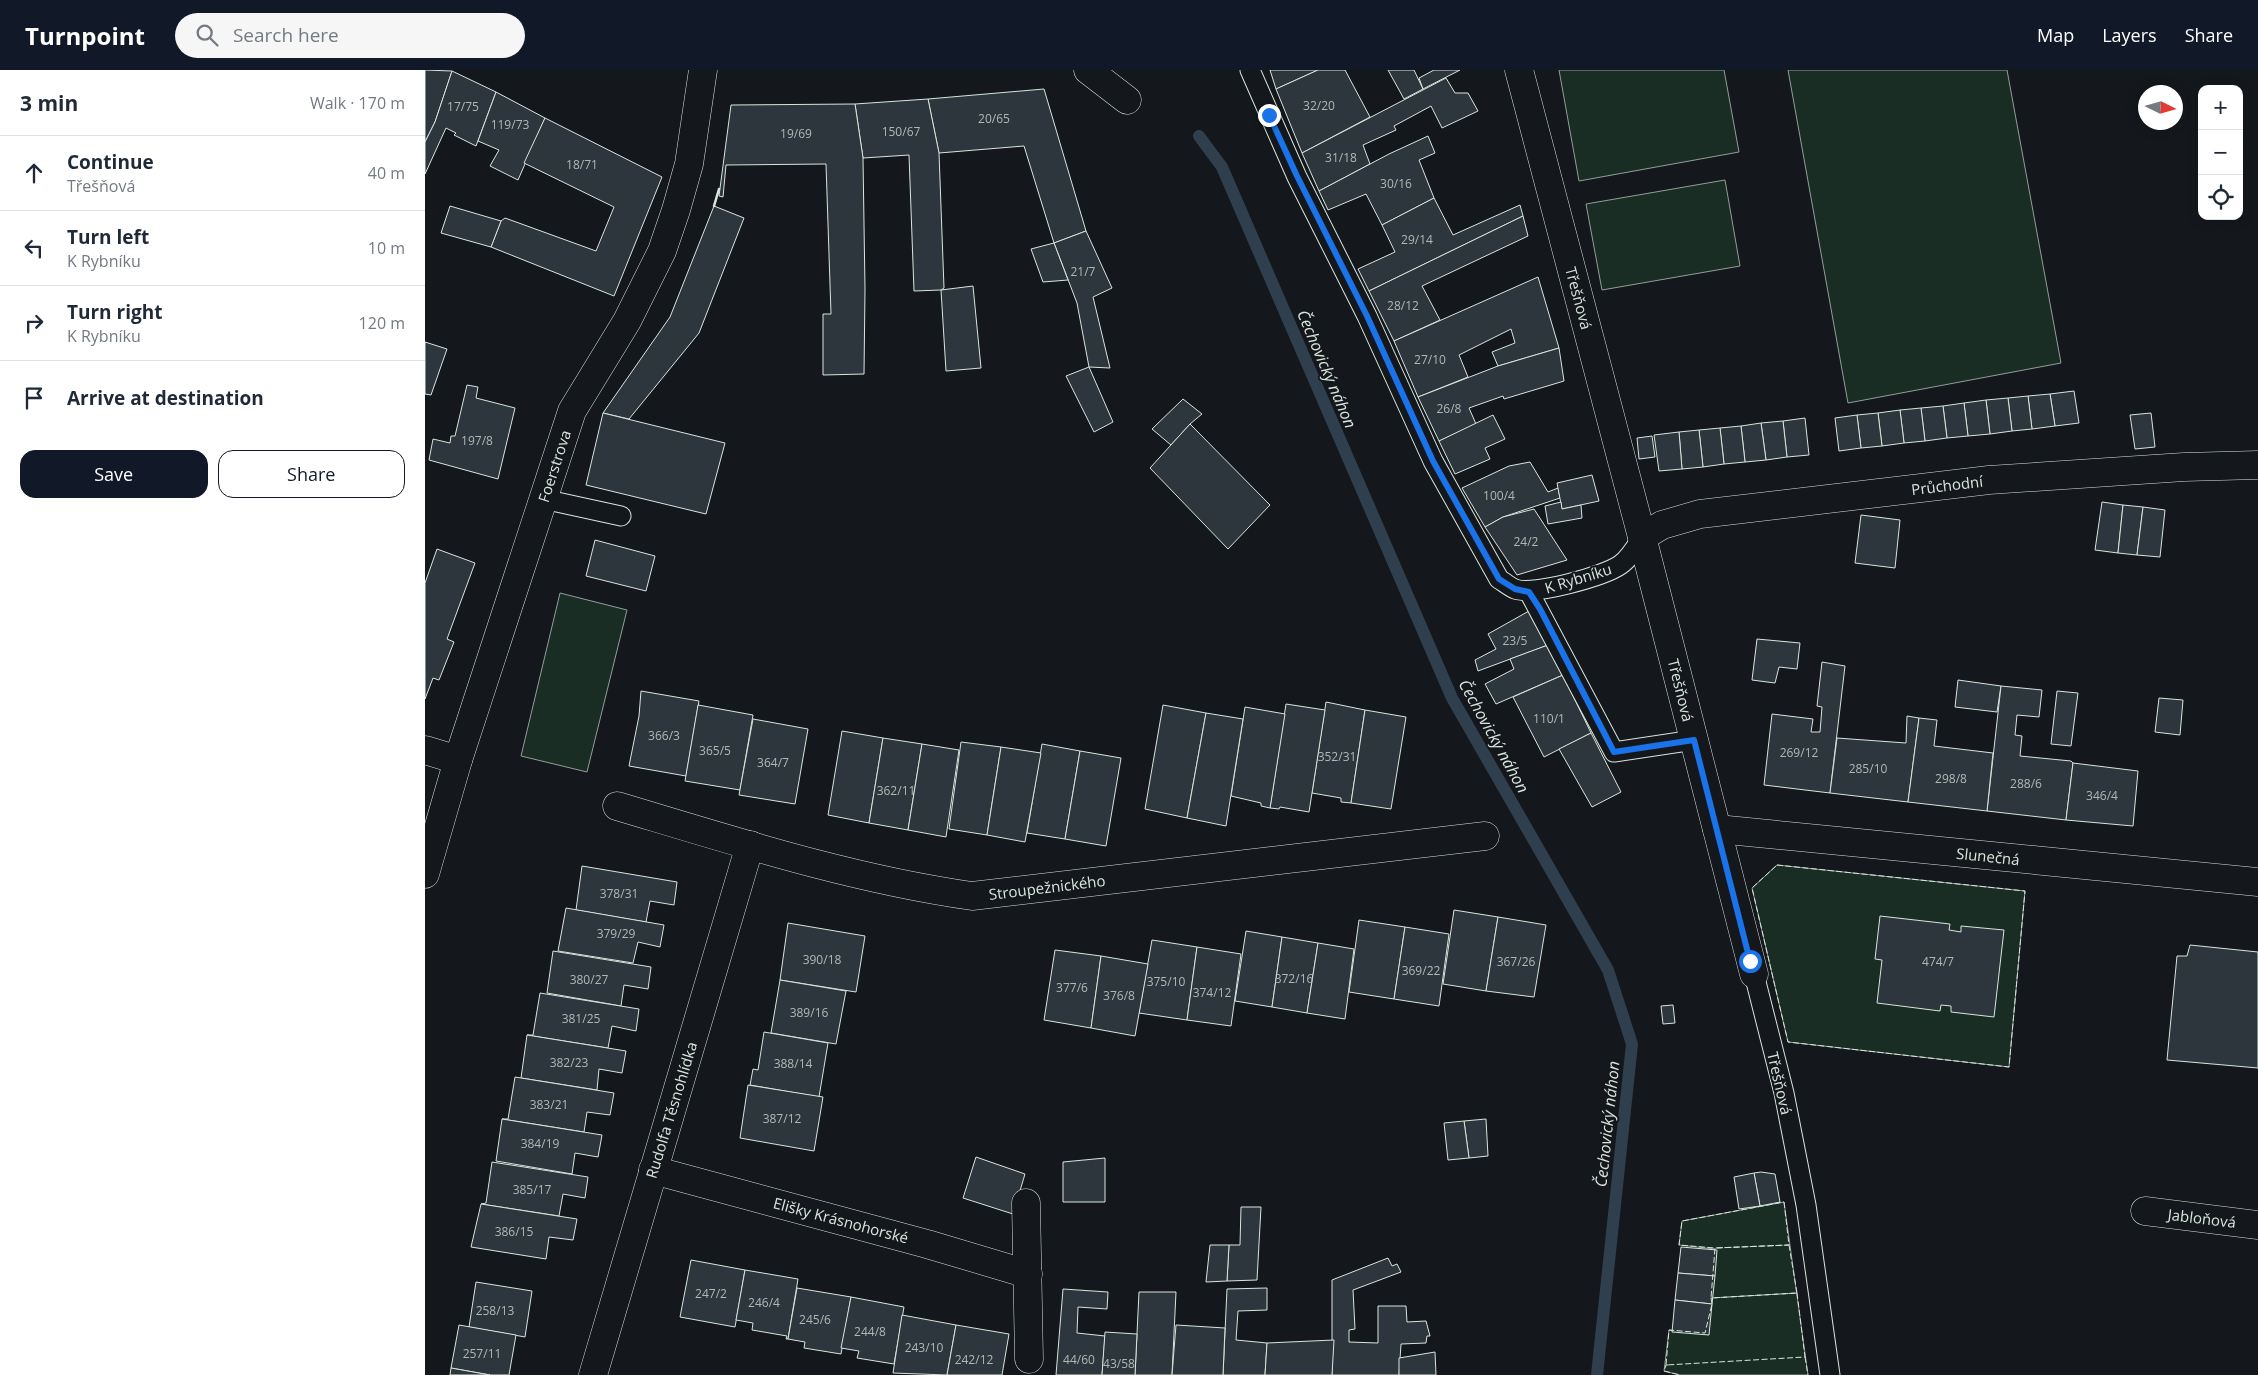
<!DOCTYPE html>
<meta charset="utf-8">
<style>
body{margin:0;font-family:"Open Sans",sans-serif;background:#f6f6f7;color:#1f2937}
.controls{position:absolute;right:15px;top:15px;display:grid;overflow:hidden;border-radius:10px;box-shadow:0 2px 12px #0003}
.controls button{width:45px;height:45px;display:grid;place-items:center;padding:0;border:0;border-bottom:1px solid #e0e1e3;background:#fff;color:#1f2937;font:25px sans-serif}
.compass{position:absolute;left:1713px;top:15px;width:45px;height:45px;border-radius:50%;background:#fff;box-shadow:0 2px 12px #0003;rotate:95deg}
.stop{position:absolute;width:15px;height:15px;margin:-11px;border:4px solid #1a73e8;border-radius:50%;background:#fff}
.stop.end{background:#1a73e8;border-color:#fff;box-shadow:0 1px 5px #0008}
.list{margin:0;padding:0;list-style:none}
h2{display:flex;justify-content:space-between;align-items:center;height:65px;margin:0;padding:0 20px;font-size:21px}
h2 small{font-size:16px;font-weight:400;color:#747a83}
.list li{display:grid;grid-template-columns:32px 1fr auto;gap:15px;align-items:center;box-sizing:border-box;height:75px;padding:0 20px;border-top:1px solid #e0e1e3}
.list b{display:block;font-size:19px;white-space:nowrap}
.list p{margin:0;font-size:16px;white-space:nowrap;color:#747a83}
.list em{font-size:16px;font-style:normal;color:#747a83}
.actions{display:flex;gap:10px;padding:15px 20px}
.actions a{flex:1;padding:11px 0;border:1px solid #111827;border-radius:15px;text-align:center;font-size:18px;color:#111827}
.actions .main{background:#111827;color:#fff}
.icon{flex:none;width:28px;height:28px;fill:none;stroke:currentColor;stroke-width:2;stroke-linecap:round;stroke-linejoin:round}
.map{position:relative;flex:none;width:1833px;height:1305px;overflow:hidden}
header{display:flex;align-items:center;gap:30px;box-sizing:border-box;height:70px;padding:0 25px;background:#111827;color:#fff}
header strong{font-size:24px}
nav{display:flex;gap:28px;margin-inline-start:auto;font-size:18px}
.search{width:350px;height:45px;background:#f6f6f7;display:flex;align-items:center;gap:12px;box-sizing:border-box;padding:0 18px;border-radius:28px;color:#747a83;font-size:19px}
main{display:flex}
aside{flex:1;background:#fff}
.map>svg:first-child{display:block}
.green{fill:#1a2d24;stroke:#939e99}
.lines{fill:none;stroke-linecap:round;stroke-linejoin:round}
.stream{stroke:#2f3f4d;stroke-width:12}
.building{fill:#2c363c;stroke:#d8e6dc}
.service-casing{stroke:#d8e6dc;stroke-width:21}
.minor-casing{stroke:#d8e6dc;stroke-width:29}
.tertiary-casing{stroke:#d8e6dc;stroke-width:29}
.service{stroke:#14181c;stroke-width:19}
.minor{stroke:#14181c;stroke-width:28}
.tertiary{stroke:#14181c;stroke-width:28}
.fence{stroke:#d8e6dc;stroke-width:1;stroke-dasharray:6 2.5;stroke-linecap:butt}
.wall{stroke:#d8e6dc;stroke-width:2.5}
.route{stroke:#1a73e8;stroke-width:6}
.labels{text-anchor:middle;dominant-baseline:central;stroke-width:4;stroke-linejoin:round;paint-order:stroke}
.number-label{font-size:12px;fill:#adbab4}
.street-label{font-size:15px;fill:#d8e6dc;stroke:#14181c}
.water-label{font-size:16px;font-style:italic;fill:#d8e6dc;stroke:#14181c}
</style>
<header>
<strong>Turnpoint</strong>
<div class="search"><svg class="icon" aria-label="search" viewBox="0 0 24 24"><circle cx="10" cy="10" r="6"/><path d="M15 15l6 6"/></svg>Search here</div>
<nav><a>Map</a><a>Layers</a><a>Share</a></nav>
</header>
<main>
<aside>
<h2>3 min<small>Walk · 170 m</small></h2>
<ul class="list">
<li><svg class="icon" aria-label="ahead" viewBox="0 0 24 24"><path d="M12 20V5M6 11l6-6 6 6"/></svg><div><b>Continue</b><p>Třešňová</p></div><em>40 m</em></li>
<li><svg class="icon" aria-label="left" viewBox="0 0 24 24"><path d="M17 20v-9H6M10 6l-5 5 5 5"/></svg><div><b>Turn left</b><p>K Rybníku</p></div><em>10 m</em></li>
<li><svg class="icon" aria-label="right" viewBox="0 0 24 24"><path d="M7 20v-9h11M14 6l5 5-5 5"/></svg><div><b>Turn right</b><p>K Rybníku</p></div><em>120 m</em></li>
<li><svg class="icon" aria-label="arrive" viewBox="0 0 24 24"><path d="M6 21V4h12l-3 4 3 4H6"/></svg><div><b>Arrive at destination</b></div></li>
</ul>
<div class="actions"><a class="main">Save</a><a>Share</a></div>
</aside>
<div class="map">
<svg width="1833" height="1305" viewBox="0 0 1833 1305">
<rect width="100%" height="100%" fill="#14181c"/>
<!-- green -->
<g class="green">
<polygon points="1134,0 1299,0 1314,82 1154,111"/>
<polygon points="1363,0 1582,0 1636,293 1423,333"/>
<polygon points="1300,110 1315,196 1177,220 1161,134"/>
<polygon points="135,523 202,540 162,702 96,686"/>
<polygon points="1352,795 1600,821 1584,997 1363,972 1327,818"/>
<polygon points="1359,1132 1383,1305 1255,1305 1239,1301 1244,1260 1280,1263 1287,1234 1286,1228 1290,1179 1254,1175 1257,1151"/>
</g>
<g class="lines">
<!-- stream -->
<polyline class="stream" points="774,66 797,97 1027,628 1183,900 1207,974 1172,1305"/>
</g>
<!-- building -->
<g class="building">
<polygon points="0,0 27,1 10,52 0,72"/>
<polygon points="845,0 893,0 851,19"/>
<polygon points="893,0 920,0 945,47 877,83 851,19"/>
<polygon points="963,0 989,0 998,19 979,29"/>
<polygon points="1009,0 1035,0 998,19 994,8"/>
<polygon points="27,1 71,22 51,76 29,65 31,63 21,58 0,104 0,72 10,52"/>
<polygon points="1021,8 1030,23 1043,23 1053,41 1017,58 1006,36 969,56 971,60 938,75 945,94 894,121 877,83"/>
<polygon points="619,19 661,161 629,173 599,76 514,83 503,29"/>
<polygon points="71,22 120,48 93,110 65,96 74,80 53,71"/>
<polygon points="503,29 514,83 519,218 516,220 489,221 484,85 438,88 430,34"/>
<polygon points="430,34 438,88 440,219 439,304 398,305 398,244 406,244 401,94 301,95 298,127 294,126 306,35"/>
<polygon points="120,48 237,107 189,226 66,177 76,151 80,148 171,181 189,137 99,93"/>
<polygon points="1003,66 1010,83 994,90 1009,128 957,155 941,124 903,140 894,121 964,84"/>
<polygon points="1009,128 1028,165 1095,135 1098,146 944,221 933,199 970,182 957,155"/>
<polygon points="25,136 76,151 66,177 16,163"/>
<polygon points="289,136 319,148 274,263 204,349 178,343 245,247"/>
<polygon points="1098,146 1103,166 997,216 1015,250 969,271 944,221"/>
<polygon points="661,161 687,218 668,227 685,298 664,297 652,233 629,173"/>
<polygon points="629,173 643,210 618,212 606,179"/>
<polygon points="1113,207 1134,278 1073,296 1067,282 1090,273 1086,259 1034,285 1043,307 993,327 969,271"/>
<polygon points="548,216 556,298 521,301 516,220"/>
<polygon points="0,272 22,279 6,325 0,324"/>
<polygon points="1134,278 1139,311 1079,329 1078,326 1044,338 1051,354 1014,371 993,327 1073,296"/>
<polygon points="664,297 688,352 669,362 641,306"/>
<polygon points="42,315 53,317 51,328 90,338 73,409 4,390 8,369 25,373 26,366 30,366"/>
<polygon points="1649,321 1654,353 1630,356 1625,324"/>
<polygon points="1625,324 1630,356 1607,359 1603,326"/>
<polygon points="1603,326 1607,359 1587,361 1583,328"/>
<polygon points="1583,328 1587,361 1565,364 1561,330"/>
<polygon points="758,329 777,344 765,354 746,375 727,359"/>
<polygon points="1561,330 1565,364 1543,366 1539,333"/>
<polygon points="1539,333 1543,366 1522,368 1518,336"/>
<polygon points="1518,336 1522,368 1500,371 1496,338"/>
<polygon points="1496,338 1500,371 1479,373 1475,340"/>
<polygon points="1475,340 1479,373 1457,376 1453,343"/>
<polygon points="178,343 300,373 281,444 161,415"/>
<polygon points="1453,343 1457,376 1436,378 1432,345"/>
<polygon points="1726,343 1730,377 1710,379 1705,345"/>
<polygon points="1068,345 1080,369 1060,378 1065,389 1030,404 1014,371"/>
<polygon points="1432,345 1436,378 1414,381 1410,348"/>
<polygon points="1380,348 1384,385 1362,387 1358,351"/>
<polygon points="1358,351 1362,387 1341,390 1336,353"/>
<polygon points="1336,353 1341,390 1320,392 1316,356"/>
<polygon points="765,354 845,435 803,479 725,398"/>
<polygon points="1316,356 1320,392 1299,394 1295,358"/>
<polygon points="1295,358 1299,394 1278,397 1274,360"/>
<polygon points="1274,360 1278,397 1257,399 1254,362"/>
<polygon points="1254,362 1257,399 1234,401 1229,365"/>
<polygon points="1227,366 1230,387 1214,389 1212,368"/>
<polygon points="1105,392 1123,422 1133,418 1135,428 1078,447 1060,457 1037,418 1084,396"/>
<polygon points="1167,405 1174,431 1137,439 1132,413"/>
<polygon points="1136,432 1137,439 1156,435 1157,448 1123,454 1120,436"/>
<polygon points="1677,432 1698,435 1693,483 1670,480"/>
<polygon points="1698,435 1718,437 1712,485 1693,483"/>
<polygon points="1718,437 1740,440 1735,487 1712,485"/>
<polygon points="1109,439 1142,490 1092,505 1060,457 1078,447"/>
<polygon points="1436,445 1475,450 1470,498 1430,493"/>
<polygon points="170,470 230,486 221,521 161,506"/>
<polygon points="12,479 50,493 22,569 29,572 14,610 8,608 0,629 0,513"/>
<polygon points="1104,541 1123,575 1053,601 1050,590 1071,579 1063,564"/>
<polygon points="1332,569 1375,573 1372,599 1354,597 1350,613 1327,610"/>
<polygon points="1123,575 1138,605 1071,634 1060,614 1089,599 1085,589"/>
<polygon points="1397,592 1420,596 1405,723 1339,715 1347,644 1388,649 1386,662 1395,662 1397,637 1392,636"/>
<polygon points="1138,605 1166,663 1119,687 1088,627"/>
<polygon points="1533,610 1576,616 1572,642 1530,637"/>
<polygon points="1576,616 1617,620 1614,647 1592,645 1590,665 1597,666 1595,686 1646,691 1648,693 1641,750 1562,741"/>
<polygon points="216,621 274,631 261,706 204,696 214,646"/>
<polygon points="1632,621 1653,623 1646,676 1626,674"/>
<polygon points="1734,628 1758,630 1755,665 1730,662"/>
<polygon points="901,632 940,640 926,733 916,732 916,728 887,723"/>
<polygon points="861,634 900,640 884,742 855,737 854,739 845,738"/>
<polygon points="273,635 328,645 315,720 260,711"/>
<polygon points="738,635 781,643 762,748 720,739"/>
<polygon points="820,637 860,644 845,738 836,736 836,733 806,726"/>
<polygon points="940,640 981,647 966,739 926,733"/>
<polygon points="781,643 818,649 801,756 762,748"/>
<polygon points="1482,646 1494,648 1483,732 1405,723 1412,668 1481,673"/>
<polygon points="1494,648 1512,650 1509,676 1568,683 1562,741 1483,732"/>
<polygon points="328,649 383,659 370,734 314,725"/>
<polygon points="417,661 458,668 444,753 403,745"/>
<polygon points="1166,663 1196,722 1167,737 1134,679"/>
<polygon points="458,668 497,674 483,760 444,753"/>
<polygon points="536,672 576,677 562,765 524,759"/>
<polygon points="497,674 534,680 521,767 483,760"/>
<polygon points="617,674 655,681 640,769 602,763"/>
<polygon points="576,677 616,683 600,772 562,765"/>
<polygon points="655,681 696,688 681,776 640,769"/>
<polygon points="1648,693 1713,701 1708,756 1641,750"/>
<polygon points="157,796 252,812 249,835 225,831 221,852 151,840"/>
<polygon points="141,838 239,855 235,877 213,872 208,893 133,881"/>
<polygon points="1029,840 1073,847 1061,921 1018,914"/>
<polygon points="1455,846 1525,854 1524,860 1536,862 1536,856 1579,860 1569,947 1526,942 1526,936 1516,935 1515,941 1452,933 1457,890 1450,889"/>
<polygon points="1073,847 1121,855 1109,927 1061,921"/>
<polygon points="934,850 980,857 969,929 924,922"/>
<polygon points="363,853 440,866 431,922 355,910"/>
<polygon points="980,857 1024,864 1014,936 969,929"/>
<polygon points="821,861 857,867 847,937 810,931"/>
<polygon points="857,867 893,873 882,943 847,937"/>
<polygon points="727,870 772,877 762,950 714,943"/>
<polygon points="893,873 929,879 920,949 882,943"/>
<polygon points="1765,875 1833,882 1833,998 1742,990 1752,886 1762,886"/>
<polygon points="772,877 816,884 806,956 762,950"/>
<polygon points="630,880 676,886 666,958 619,950"/>
<polygon points="128,881 226,897 223,919 199,915 196,936 122,923"/>
<polygon points="676,886 723,894 710,966 666,958"/>
<polygon points="355,910 421,921 411,974 346,963"/>
<polygon points="115,923 214,939 211,961 187,956 183,978 102,965 108,965"/>
<polygon points="1248,935 1250,953 1238,954 1236,936"/>
<polygon points="339,962 403,973 394,1027 325,1015 328,999 333,1000"/>
<polygon points="102,965 201,981 197,1003 174,999 172,1020 96,1008"/>
<polygon points="90,1007 189,1023 185,1045 162,1042 159,1062 77,1049 83,1049"/>
<polygon points="323,1015 398,1027 389,1081 315,1068"/>
<polygon points="77,1049 177,1065 173,1087 150,1083 147,1104 71,1091"/>
<polygon points="1061,1049 1063,1086 1044,1088 1039,1051"/>
<polygon points="1039,1051 1044,1088 1023,1090 1019,1053"/>
<polygon points="551,1087 600,1104 588,1144 538,1128"/>
<polygon points="680,1088 680,1132 638,1132 638,1092"/>
<polygon points="67,1092 163,1107 160,1128 138,1124 134,1146 56,1134 61,1133"/>
<polygon points="1336,1102 1350,1104 1355,1132 1335,1136 1329,1103"/>
<polygon points="1329,1103 1335,1136 1314,1139 1309,1107"/>
<polygon points="56,1134 152,1149 148,1170 124,1167 121,1189 46,1177"/>
<polygon points="816,1137 836,1137 832,1210 802,1211 804,1175 815,1175"/>
<polygon points="785,1175 804,1175 802,1211 781,1212"/>
<polygon points="1256,1177 1292,1180 1290,1206 1253,1203"/>
<polygon points="963,1188 967,1196 972,1194 976,1202 928,1220 930,1259 924,1260 924,1272 953,1273 953,1236 981,1236 982,1252 1001,1251 1005,1266 1002,1266 1001,1273 976,1274 974,1305 907,1305 907,1210"/>
<polygon points="266,1190 320,1200 310,1257 255,1247"/>
<polygon points="320,1200 373,1209 363,1269 361,1269 362,1266 327,1260 328,1253 311,1250"/>
<polygon points="1253,1203 1290,1206 1287,1234 1250,1230"/>
<polygon points="51,1212 107,1221 100,1267 44,1257"/>
<polygon points="372,1218 426,1227 416,1284 379,1278 380,1272 363,1269"/>
<polygon points="842,1218 842,1240 813,1241 811,1270 842,1273 840,1305 798,1305 802,1219"/>
<polygon points="638,1219 683,1222 682,1239 653,1237 652,1263 680,1266 677,1305 631,1305"/>
<polygon points="714,1222 751,1222 747,1305 710,1305"/>
<polygon points="426,1227 479,1237 469,1294 432,1288 434,1281 416,1278"/>
<polygon points="1250,1230 1287,1234 1284,1265 1247,1262"/>
<polygon points="477,1245 531,1255 522,1305 468,1303"/>
<polygon points="34,1255 91,1265 84,1305 65,1305 26,1298"/>
<polygon points="531,1255 584,1264 577,1305 522,1305"/>
<polygon points="751,1255 800,1258 798,1305 747,1305"/>
<polygon points="680,1262 712,1264 710,1305 677,1305"/>
<polygon points="909,1270 907,1305 840,1305 842,1273"/>
<polygon points="1010,1282 1011,1305 974,1305 974,1288"/>
<polygon points="26,1298 65,1305 25,1305"/>
</g>
<g class="lines">
<!-- service casing -->
<g class="service-casing">
<g id="service">
<path d="M 825,0 L 872,107 L 942,246 L 1008,391 L 1074,509 C 1079,512 1085,517 1090,519 C 1109,526 1179,506 1195,495 C 1205,488 1211,477 1217,467"/>
<polyline points="118,429 196,446"/>
<polyline points="1104,522 1189,682 1269,670"/>
<polyline points="1329,904 1359,1023 1381,1135 1405,1305"/>
</g>
</g>
<!-- minor casing -->
<g class="minor-casing">
<g id="minor">
<polyline points="663,0 702,30"/>
<polyline points="1094,0 1217,467 1329,904"/>
<polyline points="1217,467 1237,455 1275,444 1564,410 1759,397 1833,395"/>
<polyline points="0,680 33,690"/>
<path d="M 192,736 C 309,771 427,809 547,826 L 1060,766"/>
<polyline points="1292,759 1833,812"/>
<polyline points="228,1100 502,1174 603,1204"/>
<polyline points="601,1133 604,1289"/>
<polyline points="1720,1141 1833,1155"/>
<polyline points="168,1305 325,775"/>
</g>
</g>
<!-- tertiary casing -->
<g class="tertiary-casing">
<polyline id="tertiary" points="0,804 33,690 147,341 202,251 237,181 251,140 264,94 278,0"/>
</g>
<!-- service -->
<use href="#service" class="service"/>
<!-- minor -->
<use href="#minor" class="minor"/>
<!-- tertiary -->
<use href="#tertiary" class="tertiary"/>
<!-- fence -->
<g class="fence">
<polygon points="1352,795 1600,821 1584,997 1363,972 1327,818"/>
<polygon points="1359,1132 1364,1175 1290,1178 1254,1175 1257,1151"/>
<polygon points="1364,1175 1372,1223 1286,1228 1290,1178"/>
<polygon points="1372,1223 1380,1287 1241,1295 1244,1260 1280,1263 1287,1234 1286,1228"/>
<polyline points="1380,1287 1383,1305"/>
<polyline points="1243,1295 1241,1295 1239,1301 1255,1305"/>
</g>
<!-- wall -->
<polyline class="wall" points="289,136 294,119"/>
</g>
<g class="lines">
<!-- route -->
<polyline class="route" points="844,45 872,106 942,246 1008,391 1074,509 1090,519 1104,522 1115,539 1189,682 1269,670 1325,891"/>
</g>
<g class="labels">
<!-- number labels -->
<g class="number-label">
<text x="894" y="35">32/20</text>
<text x="38" y="36">17/75</text>
<text x="569" y="48">20/65</text>
<text x="85" y="54">119/73</text>
<text x="476" y="61">150/67</text>
<text x="371" y="63">19/69</text>
<text x="916" y="87">31/18</text>
<text x="157" y="94">18/71</text>
<text x="971" y="113">30/16</text>
<text x="992" y="169">29/14</text>
<text x="658" y="201">21/7</text>
<text x="978" y="235">28/12</text>
<text x="1005" y="289">27/10</text>
<text x="1024" y="338">26/8</text>
<text x="52" y="370">197/8</text>
<text x="1074" y="425">100/4</text>
<text x="1101" y="471">24/2</text>
<text x="1090" y="570">23/5</text>
<text x="1124" y="648">110/1</text>
<text x="239" y="665">366/3</text>
<text x="290" y="680">365/5</text>
<text x="1374" y="682">269/12</text>
<text x="912" y="686">352/31</text>
<text x="348" y="692">364/7</text>
<text x="1443" y="698">285/10</text>
<text x="1526" y="708">298/8</text>
<text x="1601" y="713">288/6</text>
<text x="471" y="720">362/11</text>
<text x="1677" y="725">346/4</text>
<text x="194" y="823">378/31</text>
<text x="191" y="863">379/29</text>
<text x="397" y="889">390/18</text>
<text x="1091" y="891">367/26</text>
<text x="1513" y="891">474/7</text>
<text x="996" y="900">369/22</text>
<text x="869" y="908">372/16</text>
<text x="164" y="909">380/27</text>
<text x="741" y="911">375/10</text>
<text x="647" y="917">377/6</text>
<text x="787" y="922">374/12</text>
<text x="694" y="925">376/8</text>
<text x="384" y="942">389/16</text>
<text x="156" y="948">381/25</text>
<text x="144" y="992">382/23</text>
<text x="368" y="993">388/14</text>
<text x="124" y="1034">383/21</text>
<text x="357" y="1048">387/12</text>
<text x="115" y="1073">384/19</text>
<text x="107" y="1119">385/17</text>
<text x="89" y="1161">386/15</text>
<text x="286" y="1223">247/2</text>
<text x="339" y="1232">246/4</text>
<text x="70" y="1240">258/13</text>
<text x="390" y="1249">245/6</text>
<text x="445" y="1261">244/8</text>
<text x="499" y="1277">243/10</text>
<text x="57" y="1283">257/11</text>
<text x="549" y="1289">242/12</text>
<text x="654" y="1289">44/60</text>
<text x="694" y="1293">43/58</text>
</g>
<!-- street labels -->
<g class="street-label">
<text transform="translate(1154 228) rotate(75)">Třešňová</text>
<text transform="translate(129 396) rotate(-72)">Foerstrova</text>
<text transform="translate(1522 415) rotate(-7)">Průchodní</text>
<text transform="translate(1153 508) rotate(-17)">K Rybníku</text>
<text transform="translate(1256 620) rotate(76)">Třešňová</text>
<text transform="translate(1563 786) rotate(6)">Slunečná</text>
<text transform="translate(622 817) rotate(-7)">Stroupežnického</text>
<text transform="translate(1355 1013) rotate(77)">Třešňová</text>
<text transform="translate(246 1040) rotate(-73)">Rudolfa Těsnohlídka</text>
<text transform="translate(1777 1148) rotate(7)">Jabloňová</text>
<text transform="translate(416 1150) rotate(15)">Elišky Krásnohorské</text>
</g>
<!-- water labels -->
<g class="water-label">
<text transform="translate(902 299) rotate(67)">Čechovický náhon</text>
<text transform="translate(1069 666) rotate(61)">Čechovický náhon</text>
<text transform="translate(1182 1054) rotate(-84)">Čechovický náhon</text>
</g>
</g>
</svg>
<div class="controls">
<button>+</button>
<button>−</button>
<button><svg class="icon" aria-label="locate" viewBox="0 0 24 24"><circle cx="12" cy="12" r="6"/><path d="M12 2v4M12 18v4M2 12h4M18 12h4"/></svg></button>
</div>
<svg class="compass" viewBox="-18 -18 36 36"><path d="M0-13l5 13h-10z" fill="#e53935"/><path d="M0 13l5-13h-10z" fill="#747a83"/></svg>
<div class="stop" style="left:1325px;top:891px"></div>
<div class="stop end" style="left:844px;top:45px"></div>
</div>
</main>
